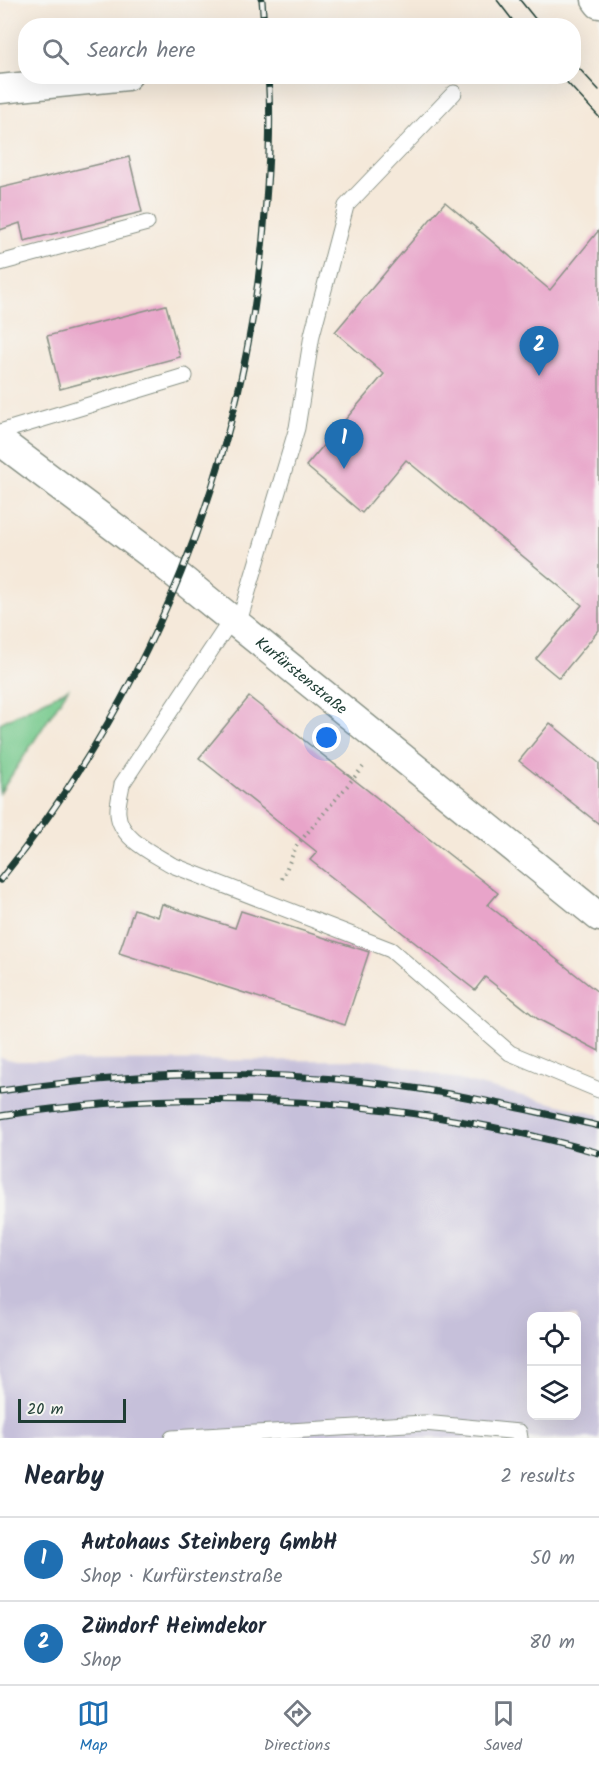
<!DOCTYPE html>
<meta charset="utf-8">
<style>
body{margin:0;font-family:Kalam,sans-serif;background:#f6f6f7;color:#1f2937}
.controls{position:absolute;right:18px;bottom:18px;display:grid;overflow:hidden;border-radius:12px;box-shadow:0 6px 24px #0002}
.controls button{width:54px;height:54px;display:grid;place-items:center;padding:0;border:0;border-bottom:2px solid #e0e1e3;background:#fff;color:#1f2937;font:30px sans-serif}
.scale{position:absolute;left:18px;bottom:15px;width:108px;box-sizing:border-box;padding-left:6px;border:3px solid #1f3d34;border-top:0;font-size:16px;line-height:21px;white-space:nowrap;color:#1f3d34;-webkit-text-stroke:4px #f6f6f2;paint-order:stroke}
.you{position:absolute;left:327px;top:738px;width:21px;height:21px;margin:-15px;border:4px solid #fff;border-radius:50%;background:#1a73e8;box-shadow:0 0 0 9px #1a73e833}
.badge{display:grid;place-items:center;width:39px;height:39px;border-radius:50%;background:#1f6fb2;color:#fff;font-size:20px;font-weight:700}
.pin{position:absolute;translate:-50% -50px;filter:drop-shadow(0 2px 3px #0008)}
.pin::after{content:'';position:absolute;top:32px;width:21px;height:18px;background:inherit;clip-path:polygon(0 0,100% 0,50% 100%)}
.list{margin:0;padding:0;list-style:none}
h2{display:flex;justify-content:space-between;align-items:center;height:78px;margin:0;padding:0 24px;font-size:26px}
h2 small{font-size:20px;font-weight:400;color:#747a83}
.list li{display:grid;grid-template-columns:39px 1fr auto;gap:18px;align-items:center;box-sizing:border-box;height:84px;padding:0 24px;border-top:2px solid #e0e1e3}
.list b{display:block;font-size:22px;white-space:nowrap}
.list p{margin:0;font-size:20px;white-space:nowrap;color:#747a83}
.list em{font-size:20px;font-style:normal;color:#747a83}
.icon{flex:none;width:33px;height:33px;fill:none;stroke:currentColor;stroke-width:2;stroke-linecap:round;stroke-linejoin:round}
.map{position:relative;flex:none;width:599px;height:1438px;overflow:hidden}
.search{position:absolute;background:#fff;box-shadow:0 6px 24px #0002;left:18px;right:18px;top:18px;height:66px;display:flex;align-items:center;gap:15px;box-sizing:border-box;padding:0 21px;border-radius:24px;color:#747a83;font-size:22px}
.sheet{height:246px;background:#fff}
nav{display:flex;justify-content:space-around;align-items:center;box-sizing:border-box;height:84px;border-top:2px solid #e0e1e3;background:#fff;font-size:16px;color:#747a83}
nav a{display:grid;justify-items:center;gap:3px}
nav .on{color:#1f6fb2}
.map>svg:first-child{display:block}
.industrial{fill:#c6c0da;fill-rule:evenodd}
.green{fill:#76c98c;stroke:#4a8360;stroke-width:1.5}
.building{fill:#e8a4c9}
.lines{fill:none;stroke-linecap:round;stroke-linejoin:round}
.lane-casing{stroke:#8a9387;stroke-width:17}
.street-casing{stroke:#8a9387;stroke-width:31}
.path{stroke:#8a9387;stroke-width:4;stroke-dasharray:1.5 4.5;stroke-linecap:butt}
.lane{stroke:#fff;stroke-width:15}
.street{stroke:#fff;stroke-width:28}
.tram{stroke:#1f3d34;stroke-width:1.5}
.rail-casing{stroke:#1f3d34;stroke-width:7}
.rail{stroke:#f6f6f2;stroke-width:4.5;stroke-dasharray:14;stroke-linecap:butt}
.labels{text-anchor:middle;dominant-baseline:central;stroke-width:5;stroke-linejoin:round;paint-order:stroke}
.street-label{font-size:16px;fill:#1f3d34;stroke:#f6f6f2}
</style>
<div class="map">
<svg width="599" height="1438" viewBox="0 0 599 1438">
<rect width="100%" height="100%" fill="#f6f6f2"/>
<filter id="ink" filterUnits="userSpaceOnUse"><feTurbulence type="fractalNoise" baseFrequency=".0167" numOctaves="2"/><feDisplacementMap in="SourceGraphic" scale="12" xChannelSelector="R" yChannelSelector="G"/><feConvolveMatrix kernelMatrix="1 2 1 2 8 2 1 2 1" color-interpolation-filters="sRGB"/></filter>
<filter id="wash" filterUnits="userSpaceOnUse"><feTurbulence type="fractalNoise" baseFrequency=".008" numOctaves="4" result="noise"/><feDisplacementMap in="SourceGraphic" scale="24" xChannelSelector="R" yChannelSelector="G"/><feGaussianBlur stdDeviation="1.35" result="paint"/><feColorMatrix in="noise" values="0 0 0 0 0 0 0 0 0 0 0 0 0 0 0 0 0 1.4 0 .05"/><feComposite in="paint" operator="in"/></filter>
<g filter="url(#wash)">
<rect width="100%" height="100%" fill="#f5e9da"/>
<!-- industrial -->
<path class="industrial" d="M 0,1057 L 16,1061 L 380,1060 L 599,1115 L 599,1438 L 0,1438 ZM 532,1316 L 576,1316 L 576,1416 L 532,1416 Z"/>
<!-- green -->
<polygon class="green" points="68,689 0,793 0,723"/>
<g id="blocks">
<!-- building -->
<g class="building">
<polygon points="129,157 142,212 24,241 20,223 0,230 0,188"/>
<polygon points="445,202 550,290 599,230 599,630 559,678 536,659 582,605 406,460 362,513 306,466 384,374 335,332"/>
<polygon points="166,305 180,357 60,389 47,336"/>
<polygon points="249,697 498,893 488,905 599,993 599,1051 538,1019 485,977 475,990 310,860 317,852 199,758"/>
<polygon points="550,723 599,763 599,824 519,761"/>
<polygon points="162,904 235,928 241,911 369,952 345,1025 119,953 134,909 158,917"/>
</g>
</g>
</g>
<g filter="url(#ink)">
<use href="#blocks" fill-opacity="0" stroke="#8a9387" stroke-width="1.5"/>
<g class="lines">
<!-- lane casing -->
<g class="lane-casing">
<g id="lane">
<polyline points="0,263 147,223"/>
<polyline points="0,432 185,376"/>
<path d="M 231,620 L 122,784 C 121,792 117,804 118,813 C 119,838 152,853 172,865 L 391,950 L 510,1053 L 599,1090"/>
<polyline points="238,625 297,428 312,335 346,206 454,93"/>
<polyline points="172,1438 424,1423 519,1432 520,1438"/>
</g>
</g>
<!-- street casing -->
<g class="street-casing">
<g id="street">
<polyline points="596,0 599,4"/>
<polyline points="0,89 127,76"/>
<path id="s1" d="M 0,441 L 157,559 L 599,917"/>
</g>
</g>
<!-- path -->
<polyline class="path" points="282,879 297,845 363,767"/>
<!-- lane -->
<use href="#lane" class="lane"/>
<!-- street -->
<use href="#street" class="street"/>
<!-- tram -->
<g class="tram">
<polyline points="497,0 517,26"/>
<polyline points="520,0 541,26"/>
<polyline points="574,63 599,90"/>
<polyline points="561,76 599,117"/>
</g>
<!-- rail casing -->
<g class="rail-casing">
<g id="rail">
<polyline points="262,0 264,26"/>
<path d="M 0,880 C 151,694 244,464 264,226 C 268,177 272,126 268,76"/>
<path d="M 0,1091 C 132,1072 266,1068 399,1086 C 466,1095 533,1111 599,1126"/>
<path d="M 0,1116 C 198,1085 406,1098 599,1153"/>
</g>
</g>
<!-- rail -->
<use href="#rail" class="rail"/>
</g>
</g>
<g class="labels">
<!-- street labels -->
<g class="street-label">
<text stroke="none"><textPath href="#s1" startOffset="382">Kurfürstenstraße</textPath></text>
</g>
</g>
</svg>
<div class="controls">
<button><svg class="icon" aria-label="locate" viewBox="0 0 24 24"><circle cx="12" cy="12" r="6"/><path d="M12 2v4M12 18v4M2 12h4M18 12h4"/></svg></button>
<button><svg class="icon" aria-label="layers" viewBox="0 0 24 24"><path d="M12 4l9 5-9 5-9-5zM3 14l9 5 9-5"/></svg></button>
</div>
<div class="scale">20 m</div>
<div class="you"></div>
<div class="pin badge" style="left:344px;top:469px">1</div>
<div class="pin badge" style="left:539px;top:376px">2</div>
<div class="search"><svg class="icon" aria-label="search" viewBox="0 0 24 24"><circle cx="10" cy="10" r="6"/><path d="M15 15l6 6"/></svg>Search here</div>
</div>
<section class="sheet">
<h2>Nearby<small>2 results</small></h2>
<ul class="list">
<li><span class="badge">1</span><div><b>Autohaus Steinberg GmbH</b><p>Shop · Kurfürstenstraße</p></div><em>50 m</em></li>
<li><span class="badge">2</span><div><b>Zündorf Heimdekor</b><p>Shop</p></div><em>80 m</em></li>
</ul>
</section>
<nav>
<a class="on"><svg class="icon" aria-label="map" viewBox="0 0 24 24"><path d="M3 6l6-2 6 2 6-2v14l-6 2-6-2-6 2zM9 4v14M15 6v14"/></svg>Map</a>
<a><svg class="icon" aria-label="directions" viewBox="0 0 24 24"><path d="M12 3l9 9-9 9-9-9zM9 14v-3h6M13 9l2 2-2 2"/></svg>Directions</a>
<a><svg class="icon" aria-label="saved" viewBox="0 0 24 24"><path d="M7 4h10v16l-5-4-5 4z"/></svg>Saved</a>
</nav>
